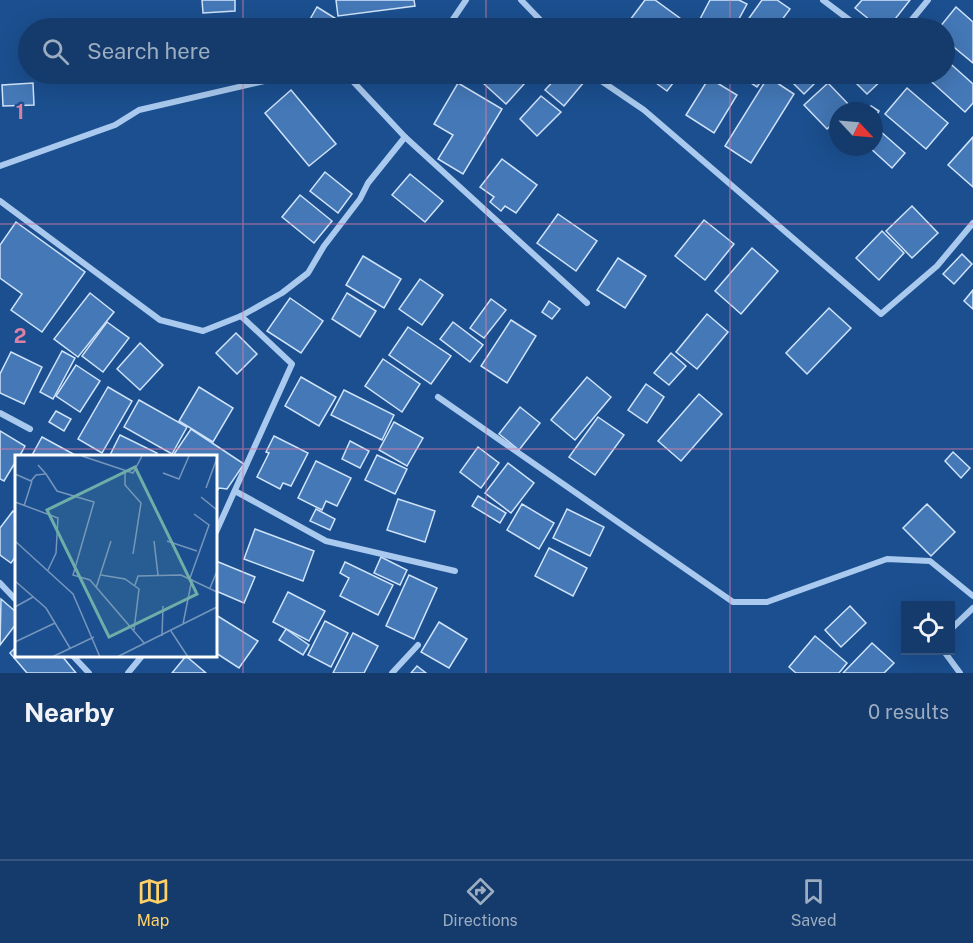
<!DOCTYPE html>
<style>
body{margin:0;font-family:"Public Sans",sans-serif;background:#214673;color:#f1f3f6}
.controls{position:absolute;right:18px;bottom:18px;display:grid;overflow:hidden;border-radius:0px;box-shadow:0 6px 24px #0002}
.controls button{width:54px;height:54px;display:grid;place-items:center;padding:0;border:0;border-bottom:2px solid #33557e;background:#143b6b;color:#f1f3f6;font:30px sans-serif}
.compass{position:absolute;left:829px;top:102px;width:54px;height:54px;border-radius:50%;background:#143b6b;box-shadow:0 6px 24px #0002;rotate:116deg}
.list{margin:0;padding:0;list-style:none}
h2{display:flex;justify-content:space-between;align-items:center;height:78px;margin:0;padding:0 24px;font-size:26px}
h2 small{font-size:20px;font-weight:400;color:#9dadc1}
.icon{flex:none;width:33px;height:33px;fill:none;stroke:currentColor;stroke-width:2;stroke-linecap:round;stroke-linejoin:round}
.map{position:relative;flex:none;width:973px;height:673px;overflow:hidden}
.search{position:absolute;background:#143b6b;box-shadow:0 6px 24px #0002;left:18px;right:18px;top:18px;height:66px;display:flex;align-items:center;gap:15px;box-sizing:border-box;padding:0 21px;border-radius:33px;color:#9dadc1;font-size:22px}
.sheet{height:186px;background:#143b6b}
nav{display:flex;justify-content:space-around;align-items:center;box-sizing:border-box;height:84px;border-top:2px solid #33557e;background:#143b6b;font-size:16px;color:#9dadc1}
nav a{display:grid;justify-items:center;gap:3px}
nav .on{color:#ffd166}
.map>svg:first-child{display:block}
.building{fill:#4478b7;stroke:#cfe3fa;stroke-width:1.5}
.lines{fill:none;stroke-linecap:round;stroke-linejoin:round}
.street{stroke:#a9c9ee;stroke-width:6}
.grid{fill:none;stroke:#dd80a5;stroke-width:1.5;stroke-opacity:0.55}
.inset-road{fill:none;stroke:#7695bc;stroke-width:1.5}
.view{fill:#6fada8;fill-opacity:0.15;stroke:#6fada8;stroke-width:3}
.inset-edge{fill:none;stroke:#fff;stroke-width:3}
.grid-label{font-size:20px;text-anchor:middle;font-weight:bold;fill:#dd80a5;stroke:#1b4f8f;stroke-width:4.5;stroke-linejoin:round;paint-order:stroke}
</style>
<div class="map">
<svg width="973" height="673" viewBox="0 0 973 673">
<rect width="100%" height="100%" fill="#1b4f8f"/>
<!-- building -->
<g class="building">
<polygon points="202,0 235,0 235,11 203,13"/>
<polygon points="336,0 414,0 415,6 338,16"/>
<polygon points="645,0 655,0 681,19 674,28 624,28"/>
<polygon points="710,0 739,0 747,4 734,28 712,28 699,21"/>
<polygon points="762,0 777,0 790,9 776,28 742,28"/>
<polygon points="862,0 910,0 888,28 880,28 855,8"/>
<polygon points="317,7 338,20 333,28 305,28"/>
<polygon points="956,7 973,22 973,63 944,39 944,28 939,28"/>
<polygon points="789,21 798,28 783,28"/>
<polygon points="230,24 231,28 180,28 180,27"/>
<polygon points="43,26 95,28 42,28"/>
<polygon points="944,58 973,84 973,103 965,112 923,74 944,74"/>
<polygon points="491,74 533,74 506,104 483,83"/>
<polygon points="560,74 574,74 584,82 564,106 545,90"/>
<polygon points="646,74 680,74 667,91 645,75"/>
<polygon points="737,74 766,74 757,87"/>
<polygon points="794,74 824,74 804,94 789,79"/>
<polygon points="847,74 888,74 867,94"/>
<polygon points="768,77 794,94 751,163 725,146"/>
<polygon points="709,78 737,95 714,133 686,115"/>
<polygon points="33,83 34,105 3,106 2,85"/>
<polygon points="458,83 502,109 463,174 438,159 453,135 434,124"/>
<polygon points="828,83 851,107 846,111 838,111 838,119 827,129 804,105"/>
<polygon points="907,88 948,123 926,149 885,114"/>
<polygon points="291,90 336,144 309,166 265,113"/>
<polygon points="541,96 561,112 537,136 520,119"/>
<polygon points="871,106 879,111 874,119 874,111 868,111"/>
<polygon points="880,131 905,153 892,168 869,147 874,147 874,138"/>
<polygon points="973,137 973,187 948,165"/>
<polygon points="502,159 537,185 516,213 505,206 501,211 490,202 494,197 480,187"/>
<polygon points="325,172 352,194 338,213 310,191"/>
<polygon points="410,174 443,201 425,222 392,195"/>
<polygon points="300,195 332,221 314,243 282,217"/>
<polygon points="912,206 938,233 912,258 886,231"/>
<polygon points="558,214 597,241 576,271 537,243"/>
<polygon points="704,220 734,244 705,280 675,256"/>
<polygon points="16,222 85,272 42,332 11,310 22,294 0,278 0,245"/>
<polygon points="882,231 904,253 879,280 856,258"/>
<polygon points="752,248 778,271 741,314 715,291"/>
<polygon points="962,254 972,264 954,284 943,274"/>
<polygon points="363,256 401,279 384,308 346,285"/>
<polygon points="618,258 646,276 625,308 597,290"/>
<polygon points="420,279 443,295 422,325 399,309"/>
<polygon points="973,290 973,309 964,301"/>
<polygon points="90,293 114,312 78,357 54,339"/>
<polygon points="347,293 376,311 360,337 332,319"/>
<polygon points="290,298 323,321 301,353 267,331"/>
<polygon points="491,299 506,310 484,338 470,328"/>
<polygon points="549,301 560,309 552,319 542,312"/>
<polygon points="829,308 851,328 807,374 786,353"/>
<polygon points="707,314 728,332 697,369 676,352"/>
<polygon points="511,320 536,336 507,383 481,366"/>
<polygon points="107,322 129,338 103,372 82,356"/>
<polygon points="453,322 483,345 470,362 440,339"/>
<polygon points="408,327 451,356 431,384 389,355"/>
<polygon points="236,333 257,354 237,374 216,353"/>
<polygon points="140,343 163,365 140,390 117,369"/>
<polygon points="62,351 75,358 53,399 40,392"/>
<polygon points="11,352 42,367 24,404 0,393 0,374"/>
<polygon points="671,353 686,366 669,385 654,373"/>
<polygon points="383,359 420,384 402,412 365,386"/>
<polygon points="76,365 100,381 80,412 56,396"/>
<polygon points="301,377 336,397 319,426 285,406"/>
<polygon points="587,377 611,397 575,440 551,420"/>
<polygon points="646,384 664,397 647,423 628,410"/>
<polygon points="108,387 132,401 102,453 78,439"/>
<polygon points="199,387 233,408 213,442 179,421"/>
<polygon points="344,390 394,415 382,440 331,415"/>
<polygon points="699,394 722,414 681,461 658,441"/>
<polygon points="139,400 187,427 172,454 124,427"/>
<polygon points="520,407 540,423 519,450 499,434"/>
<polygon points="56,411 71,419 64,431 49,422"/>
<polygon points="598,417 624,435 595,475 569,457"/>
<polygon points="394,422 423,438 407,466 379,450"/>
<polygon points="191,429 244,464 227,489 219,488 216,492 216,457 172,457"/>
<polygon points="0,431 25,446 19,457 16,457 16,461 4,481 0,479"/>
<polygon points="120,435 157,453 155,457 109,457"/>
<polygon points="274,436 308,453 291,486 283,483 280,489 257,477 269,453 266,452"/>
<polygon points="42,437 77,456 77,457 31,457"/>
<polygon points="350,441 369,451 360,468 342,459"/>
<polygon points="478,447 499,463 481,488 460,472"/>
<polygon points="953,452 970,468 961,478 945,461"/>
<polygon points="377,455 407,469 395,494 365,480"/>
<polygon points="316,461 351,478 337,506 326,501 322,510 298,498"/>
<polygon points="508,463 534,483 511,513 485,493"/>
<polygon points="478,496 506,513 500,523 472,506"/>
<polygon points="398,499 435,511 425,542 387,530"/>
<polygon points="522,504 554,523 539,549 507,530"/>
<polygon points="927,504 955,532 931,556 903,528"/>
<polygon points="316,509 335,519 330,530 310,521"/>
<polygon points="567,509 604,527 590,556 553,538"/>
<polygon points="13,511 16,514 16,556 11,563 0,555 0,528"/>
<polygon points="255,529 314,551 303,581 244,559"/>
<polygon points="549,548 587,568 573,596 535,576"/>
<polygon points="381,557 407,570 400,585 374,573"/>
<polygon points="216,561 255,577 244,603 216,591"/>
<polygon points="345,562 393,585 378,615 340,596 349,578 340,573"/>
<polygon points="409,575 437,588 414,639 386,626"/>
<polygon points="288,592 325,611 309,641 273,622"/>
<polygon points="1,599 16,612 16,624 0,645"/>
<polygon points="850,606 866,623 841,647 825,630"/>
<polygon points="216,615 258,641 239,668 216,653"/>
<polygon points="325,621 348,633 331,667 308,655"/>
<polygon points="439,622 467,639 449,668 421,652"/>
<polygon points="286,629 309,645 303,655 279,640"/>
<polygon points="353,633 378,646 364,673 333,673"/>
<polygon points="815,636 847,663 839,673 796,673 789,667"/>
<polygon points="872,643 894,663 884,673 843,673"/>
<polygon points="16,647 16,656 62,656 76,673 27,673 10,653"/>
<polygon points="186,656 206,673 172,673"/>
<polygon points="417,666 426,673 411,673"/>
</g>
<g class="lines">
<!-- street -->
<g class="street">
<polyline points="521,0 548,28"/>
<polyline points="823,0 860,28"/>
<polyline points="447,28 466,0"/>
<polyline points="905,28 928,0"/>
<polyline points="346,74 405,137 587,303"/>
<polyline points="591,74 644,110 881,314 937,266 973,223"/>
<polyline points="0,166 115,125 139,110 295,74"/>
<polyline points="0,201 160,320 203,331 241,316 282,293 308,273 324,246 360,199 368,183 405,137"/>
<polyline points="438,397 733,602 767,602 887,559 930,561 973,596"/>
<polyline points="0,413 30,429"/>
<polyline points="235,491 326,541 455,571"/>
<polyline points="216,532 292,364 241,316"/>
<polyline points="0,583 16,600"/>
<polyline points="950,630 973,608"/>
<polyline points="943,650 960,673"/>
<polyline points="73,656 89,673"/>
<polyline points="128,673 142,656"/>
<polyline points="392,673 418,645"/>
</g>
</g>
<!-- grid -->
<path class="grid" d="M 243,0 L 243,28M 486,0 L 486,28M 730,0 L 730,28M 243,74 L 243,673M 486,74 L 486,673M 730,74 L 730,673M 0,224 L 973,224M 0,449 L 973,449"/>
<!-- overview -->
<g transform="translate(15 455)">
<rect width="202" height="202" fill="#1b4f8f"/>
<path class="inset-road" d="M 67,1 L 118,18 L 127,1M 110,16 L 110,30 L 126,48 L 118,99M 148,18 L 164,24 L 174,1M 0,19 L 16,26 L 21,20 L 31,19 L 23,10M 31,19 L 42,36 L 79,47 L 58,120 L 75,125 L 130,189M 191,33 L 202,3M 186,42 L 202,55M 0,47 L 43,63 L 41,98 L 33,115M 9,51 L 17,26M 0,86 L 58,139 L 85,202M 139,86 L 143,120M 152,86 L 182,96M 86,120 L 110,124 L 124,134 L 119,175M 175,123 L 194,70 L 179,59M 0,126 L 31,153 L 55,193M 120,130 L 123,121 L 166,120 L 202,137M 81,133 L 96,86M 195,133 L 202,116M 0,152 L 18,142M 168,169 L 177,124M 156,176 L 173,202M 147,181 L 148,151M 0,187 L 40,168M 37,202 L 79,182M 102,202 L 202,152"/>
<path class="view" d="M 120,12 L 182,139 L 94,182 L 32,55 Z"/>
<rect width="202" height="202" class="inset-edge"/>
</g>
<g class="grid-label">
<text x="20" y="119">1</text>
<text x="20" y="343">2</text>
</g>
</svg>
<div class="controls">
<button><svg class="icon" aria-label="locate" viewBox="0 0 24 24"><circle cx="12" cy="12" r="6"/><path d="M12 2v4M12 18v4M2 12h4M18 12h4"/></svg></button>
</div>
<svg class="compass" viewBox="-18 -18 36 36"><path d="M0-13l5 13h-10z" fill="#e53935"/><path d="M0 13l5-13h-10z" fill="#9dadc1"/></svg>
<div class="search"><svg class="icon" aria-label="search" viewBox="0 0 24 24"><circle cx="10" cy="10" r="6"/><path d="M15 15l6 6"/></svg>Search here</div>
</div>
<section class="sheet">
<h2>Nearby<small>0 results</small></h2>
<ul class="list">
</ul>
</section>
<nav>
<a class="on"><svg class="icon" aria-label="map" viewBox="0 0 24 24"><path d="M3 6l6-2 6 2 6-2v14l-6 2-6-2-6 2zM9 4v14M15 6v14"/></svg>Map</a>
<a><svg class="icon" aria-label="directions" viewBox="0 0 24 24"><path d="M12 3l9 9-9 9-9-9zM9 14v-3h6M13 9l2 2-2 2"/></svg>Directions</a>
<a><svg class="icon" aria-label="saved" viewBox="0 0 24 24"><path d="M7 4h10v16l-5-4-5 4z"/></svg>Saved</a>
</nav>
